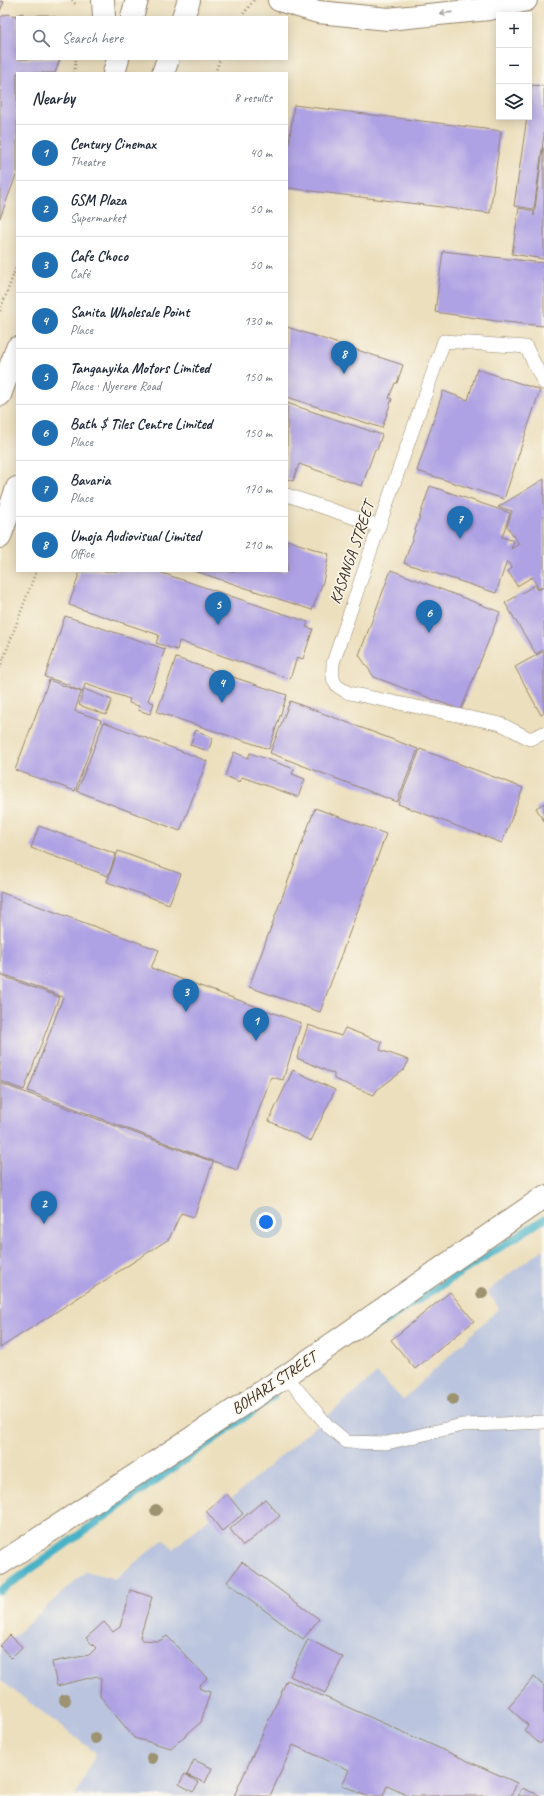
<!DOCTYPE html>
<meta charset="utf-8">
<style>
body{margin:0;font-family:Caveat,sans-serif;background:#f6f6f7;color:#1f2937}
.controls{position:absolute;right:12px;top:12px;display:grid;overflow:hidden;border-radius:0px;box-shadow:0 2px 10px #0003}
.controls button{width:36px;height:36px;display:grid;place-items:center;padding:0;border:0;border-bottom:1px solid #e0e1e3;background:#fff;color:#1f2937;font:20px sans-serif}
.you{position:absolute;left:266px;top:1222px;width:14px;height:14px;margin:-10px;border:3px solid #fff;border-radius:50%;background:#1a73e8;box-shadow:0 0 0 6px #1a73e833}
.badge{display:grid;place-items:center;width:26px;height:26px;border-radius:50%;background:#1f6fb2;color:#fff;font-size:13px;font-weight:700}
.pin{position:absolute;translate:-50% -33px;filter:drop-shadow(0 1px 2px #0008)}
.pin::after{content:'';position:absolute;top:21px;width:14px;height:12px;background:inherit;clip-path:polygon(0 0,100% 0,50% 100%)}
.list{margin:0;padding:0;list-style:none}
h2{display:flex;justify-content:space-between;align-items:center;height:52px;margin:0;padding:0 16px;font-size:17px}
h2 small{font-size:13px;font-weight:400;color:#747a83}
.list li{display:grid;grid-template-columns:26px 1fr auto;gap:12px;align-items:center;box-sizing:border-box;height:56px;padding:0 16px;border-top:1px solid #e0e1e3}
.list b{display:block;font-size:15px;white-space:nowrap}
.list p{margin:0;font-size:13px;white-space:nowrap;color:#747a83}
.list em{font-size:13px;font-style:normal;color:#747a83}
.icon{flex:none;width:22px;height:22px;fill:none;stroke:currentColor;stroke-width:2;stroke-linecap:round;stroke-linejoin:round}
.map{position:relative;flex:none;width:544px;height:1796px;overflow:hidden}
.search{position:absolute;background:#fff;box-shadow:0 2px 10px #0003;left:16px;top:16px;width:272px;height:44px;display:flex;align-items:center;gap:10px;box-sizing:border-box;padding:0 14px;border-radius:0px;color:#747a83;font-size:15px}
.panel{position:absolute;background:#fff;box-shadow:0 2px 10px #0003;left:16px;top:72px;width:272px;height:500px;border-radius:0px}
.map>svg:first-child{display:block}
.industrial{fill:#bac4de}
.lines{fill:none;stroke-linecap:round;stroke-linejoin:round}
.stream{stroke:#48b2c6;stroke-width:8}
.building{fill:#aea1e4}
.lane-casing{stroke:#94846e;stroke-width:14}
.street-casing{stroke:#94846e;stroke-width:24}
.highway-casing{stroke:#94846e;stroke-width:24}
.path{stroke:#94846e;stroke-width:2.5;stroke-dasharray:1 3;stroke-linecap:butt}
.lane{stroke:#fff;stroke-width:13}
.street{stroke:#fff;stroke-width:22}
.highway{stroke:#fff;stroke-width:22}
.tree{fill:#9d9371}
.oneway{stroke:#a79f9a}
.labels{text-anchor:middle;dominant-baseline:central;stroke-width:3;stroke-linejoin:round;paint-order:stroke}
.street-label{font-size:16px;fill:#3b2a1e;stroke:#fbf7ec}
</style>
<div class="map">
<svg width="544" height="1796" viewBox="0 0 544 1796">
<rect width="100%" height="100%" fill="#fbf7ec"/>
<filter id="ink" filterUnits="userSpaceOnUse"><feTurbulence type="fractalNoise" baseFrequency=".025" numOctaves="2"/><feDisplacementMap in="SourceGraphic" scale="8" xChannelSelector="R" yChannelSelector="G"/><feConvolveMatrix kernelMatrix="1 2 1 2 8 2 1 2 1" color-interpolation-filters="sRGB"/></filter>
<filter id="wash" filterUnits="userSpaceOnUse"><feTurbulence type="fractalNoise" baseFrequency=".012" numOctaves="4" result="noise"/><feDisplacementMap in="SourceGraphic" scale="16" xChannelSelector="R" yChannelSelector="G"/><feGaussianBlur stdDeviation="0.9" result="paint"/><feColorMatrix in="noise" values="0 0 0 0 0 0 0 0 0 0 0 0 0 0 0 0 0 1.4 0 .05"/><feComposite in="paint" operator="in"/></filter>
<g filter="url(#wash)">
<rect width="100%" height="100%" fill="#ecdfbd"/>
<!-- industrial -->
<polygon class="industrial" points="544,1249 544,1796 75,1796 96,1753 0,1680 0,1649 86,1571 115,1579 164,1539 173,1549 377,1373 403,1400 499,1308 487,1292 510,1273"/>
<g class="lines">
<!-- stream -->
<g class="stream">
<polyline points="365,1334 544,1219"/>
<polyline points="0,1591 273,1397"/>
</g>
</g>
<g id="blocks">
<!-- building -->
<g class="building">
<polygon points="0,1 4,2 0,11"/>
<polygon points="22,13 27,17 17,17 17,59 60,59 55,73 17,73 17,173 0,218 0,18 4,15 9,14 15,16"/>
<polygon points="39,15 47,15 56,17 33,17"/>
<polygon points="531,85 544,86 544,135 534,209 514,206 527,117 529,117"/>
<polygon points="294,105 501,131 490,213 287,188 287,159"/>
<polygon points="543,148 544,148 544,259 512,254 519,208 534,211 534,216"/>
<polygon points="443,251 543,263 542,267 544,267 544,326 496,321 435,312"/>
<polygon points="287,327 403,365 397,383 395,383 389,398 392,399 382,428 287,397"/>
<polygon points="477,369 540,390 504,499 417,471 443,391 468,400"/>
<polygon points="287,403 382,435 377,450 375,449 362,486 299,464 293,481 287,479"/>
<polygon points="544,479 544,586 539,589 532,577 517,586 508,571 512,568 507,561 496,593 404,563 430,486 510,513 502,537 514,541 511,549 519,544 507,526 512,511 498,507"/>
<polygon points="287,540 329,554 323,582 312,610 195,571 287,571"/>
<polygon points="391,570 500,612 461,710 374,677 359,655"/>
<polygon points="80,571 156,571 308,622 306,627 313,629 303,659 297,657 290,679 179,641 177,650 156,643 159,635 69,605"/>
<polygon points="535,585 538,590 544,587 544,649 536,654 505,603"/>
<polygon points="65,616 165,649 148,701 154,703 150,714 138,710 139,706 129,703 130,699 85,684 83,692 70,687 70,685 45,677"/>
<polygon points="544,651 544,713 541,715 515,667"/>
<polygon points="176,658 287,695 269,749 157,712"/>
<polygon points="49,680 81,692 75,711 101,720 75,791 15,770"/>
<polygon points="84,689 112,700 106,715 79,705"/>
<polygon points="290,701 418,749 397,802 270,753"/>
<polygon points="104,722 207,761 180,831 77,791"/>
<polygon points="196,730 213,738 208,751 190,745"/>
<polygon points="420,749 523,788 502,843 398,804"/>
<polygon points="234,752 248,758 250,753 294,769 292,774 305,779 298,797 242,777 240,782 225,776"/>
<polygon points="544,803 544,821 536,808"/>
<polygon points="315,808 386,834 320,1012 249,987"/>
<polygon points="39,826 116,854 108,876 31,848"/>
<polygon points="118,851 181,874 169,904 107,882"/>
<polygon points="0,892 159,950 151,968 301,1023 283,1080 271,1077 237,1170 28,1091 63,997 0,973"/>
<polygon points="0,975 59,997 24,1090 0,1081"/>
<polygon points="308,1025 341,1036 345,1028 382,1042 380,1050 409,1060 404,1070 377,1090 374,1095 334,1079 334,1074 297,1058"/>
<polygon points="293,1070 335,1090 311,1141 269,1121"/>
<polygon points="0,1083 213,1162 194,1217 181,1213 169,1239 0,1348"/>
<polygon points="450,1292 474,1321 415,1369 391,1340"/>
<polygon points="227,1494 243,1514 222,1531 206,1511"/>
<polygon points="265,1499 280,1516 243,1546 230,1529"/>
<polygon points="242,1562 319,1619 303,1639 227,1582"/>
<polygon points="130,1590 152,1597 140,1637 142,1640 159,1641 167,1636 207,1678 199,1686 200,1689 210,1692 201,1722 171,1748 134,1738 100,1696 101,1679 97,1676 57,1686 52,1662 89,1655 96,1648 86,1638 104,1622 113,1632 120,1627"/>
<polygon points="10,1635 22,1647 11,1658 0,1646"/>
<polygon points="308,1639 343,1657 325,1693 290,1676"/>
<polygon points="534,1677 544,1686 544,1739 540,1744 524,1730 528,1725 508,1707"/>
<polygon points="287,1680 517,1783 511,1796 409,1796 387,1786 383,1796 366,1796 342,1785 349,1770 293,1745 270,1796 234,1796"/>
<polygon points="194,1760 212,1768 205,1783 187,1775"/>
<polygon points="185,1774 199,1783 193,1792 179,1784"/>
<polygon points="522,1788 541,1796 518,1796"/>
</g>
</g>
</g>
<g filter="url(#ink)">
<use href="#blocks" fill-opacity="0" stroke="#94846e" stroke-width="1"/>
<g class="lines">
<!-- lane casing -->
<g class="lane-casing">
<g id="lane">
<path d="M 544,383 L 526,347 L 444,341 L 379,526 L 333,663 C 332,681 332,685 349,693 L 501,724 L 530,739 L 544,733"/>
<polyline points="287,495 379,526"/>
<polyline points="286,1376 328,1426 347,1442 387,1443 462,1425 500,1424 544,1422"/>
</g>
</g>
<!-- street casing -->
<g class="street-casing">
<polyline id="street" points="0,1564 286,1376 544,1197"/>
</g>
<!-- highway casing -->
<g class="highway-casing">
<g id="highway">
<polyline points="103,0 104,17"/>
<polyline points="279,0 318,12 388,19 489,9 526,0"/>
<polyline points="132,17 137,0"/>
<polyline points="183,17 189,0"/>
<polyline points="114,73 118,59"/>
<polyline points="163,73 168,59"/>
<polyline points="0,395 17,348"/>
<polyline points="0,537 17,488"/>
</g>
</g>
<!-- path -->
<g class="path">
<polyline points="72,0 77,6"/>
<polyline points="241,17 254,0"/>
<polyline points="74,73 76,59"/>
<polyline points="215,73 220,59"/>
<polyline points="0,311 17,265"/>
<polyline points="0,668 36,571"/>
</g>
<!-- lane -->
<use href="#lane" class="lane"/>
<!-- street -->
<use href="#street" class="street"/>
<!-- highway -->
<use href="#highway" class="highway"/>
</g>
<!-- trees -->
<g class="tree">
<circle cx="482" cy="1293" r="6"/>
<circle cx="453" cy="1399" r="6"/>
<circle cx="156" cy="1510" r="6"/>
<circle cx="65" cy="1700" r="6"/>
<circle cx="95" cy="1738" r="6"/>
<circle cx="152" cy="1758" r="6"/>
</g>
<!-- one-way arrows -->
<defs><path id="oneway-shaft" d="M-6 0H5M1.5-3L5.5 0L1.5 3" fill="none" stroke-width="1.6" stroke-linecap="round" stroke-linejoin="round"/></defs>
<use class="oneway" href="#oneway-shaft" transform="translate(446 13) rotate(174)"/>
</g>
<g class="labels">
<!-- street labels -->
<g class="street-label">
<text transform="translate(352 553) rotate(-71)">KASANGA STREET</text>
<text transform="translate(274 1383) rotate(-34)">BOHARI STREET</text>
</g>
</g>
</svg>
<div class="controls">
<button>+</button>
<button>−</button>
<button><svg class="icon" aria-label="layers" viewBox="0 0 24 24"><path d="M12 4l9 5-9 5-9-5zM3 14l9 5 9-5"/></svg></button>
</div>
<div class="you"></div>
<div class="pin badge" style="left:256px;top:1041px">1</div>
<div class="pin badge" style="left:44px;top:1224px">2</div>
<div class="pin badge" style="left:186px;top:1012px">3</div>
<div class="pin badge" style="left:222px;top:703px">4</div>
<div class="pin badge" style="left:218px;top:625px">5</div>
<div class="pin badge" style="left:429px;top:633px">6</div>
<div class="pin badge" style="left:460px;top:539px">7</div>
<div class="pin badge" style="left:344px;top:374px">8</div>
<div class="search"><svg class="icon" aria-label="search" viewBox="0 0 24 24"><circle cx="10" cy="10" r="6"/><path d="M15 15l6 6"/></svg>Search here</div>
<section class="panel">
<h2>Nearby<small>8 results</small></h2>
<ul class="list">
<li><span class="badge">1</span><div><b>Century Cinemax</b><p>Theatre</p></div><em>40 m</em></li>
<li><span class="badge">2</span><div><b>GSM Plaza</b><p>Supermarket</p></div><em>50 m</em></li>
<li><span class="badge">3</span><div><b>Cafe Choco</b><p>Café</p></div><em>50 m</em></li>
<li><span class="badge">4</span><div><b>Sanita Wholesale Point</b><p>Place</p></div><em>130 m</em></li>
<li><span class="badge">5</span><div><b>Tanganyika Motors Limited</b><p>Place · Nyerere Road</p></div><em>150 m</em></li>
<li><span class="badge">6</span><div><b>Bath $ Tiles Centre Limited</b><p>Place</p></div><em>150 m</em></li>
<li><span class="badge">7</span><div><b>Bavaria</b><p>Place</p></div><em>170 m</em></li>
<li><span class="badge">8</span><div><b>Umoja Audiovisual Limited</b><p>Office</p></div><em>210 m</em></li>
</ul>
</section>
</div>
